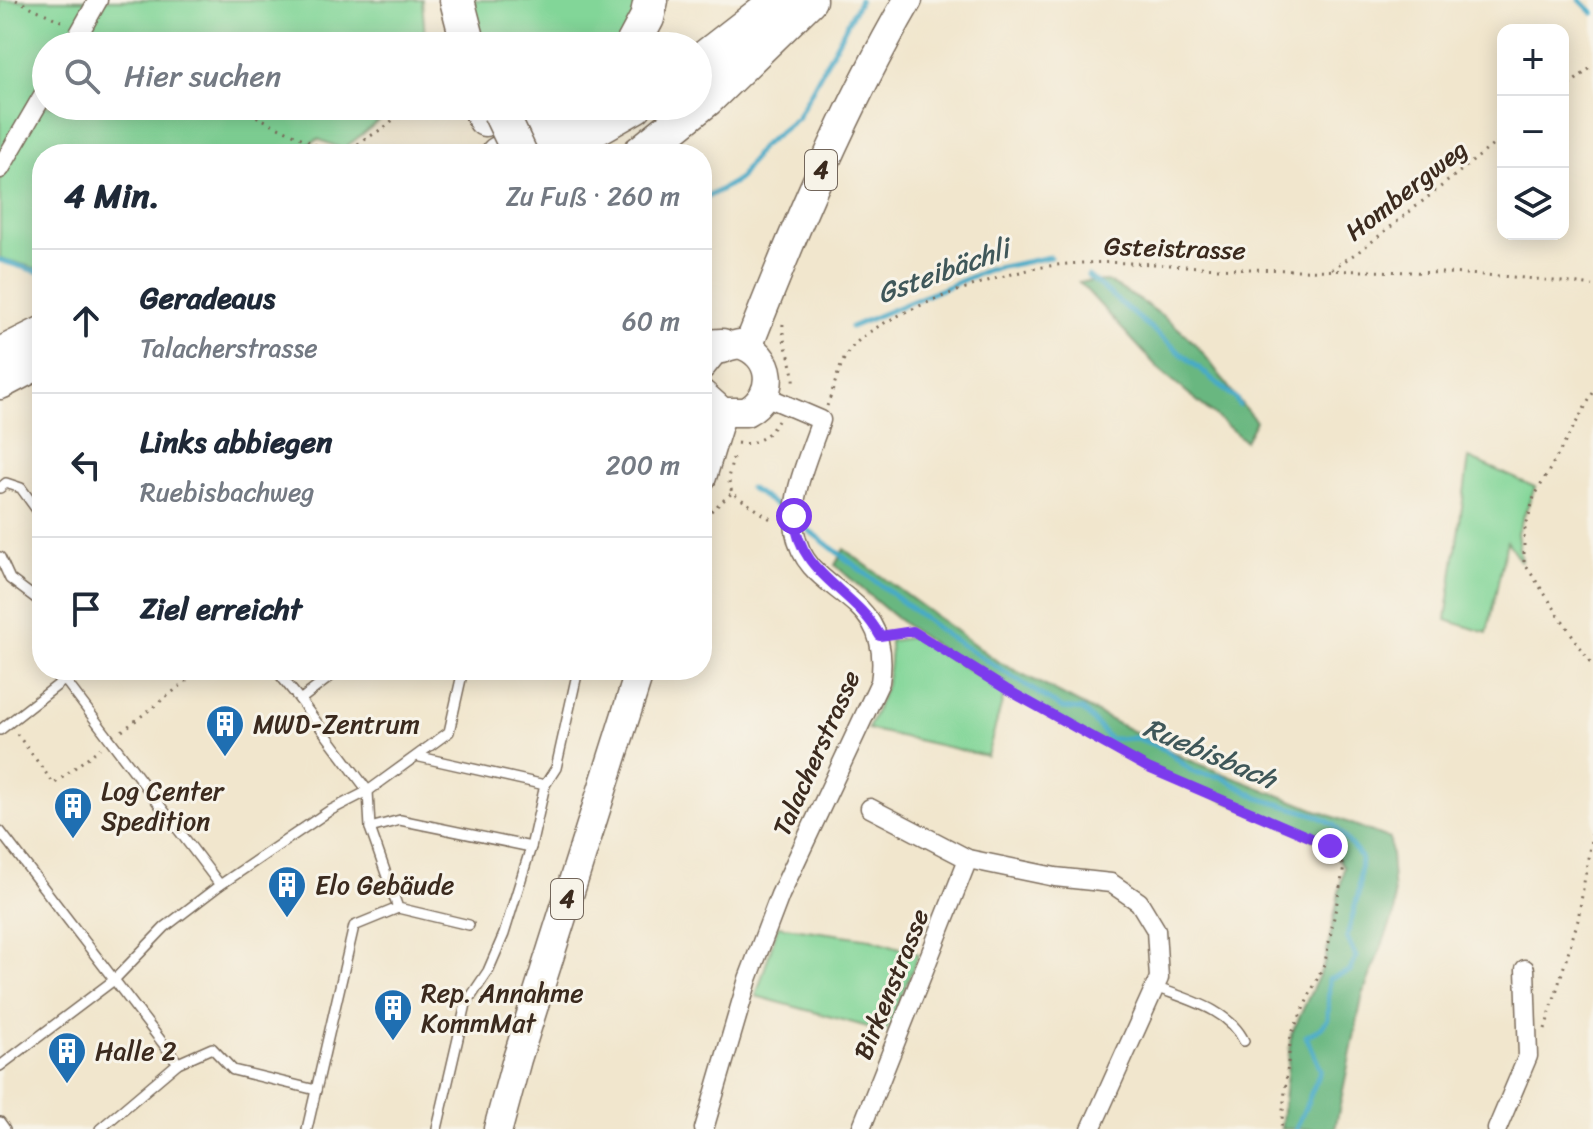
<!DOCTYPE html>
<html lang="de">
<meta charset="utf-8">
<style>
body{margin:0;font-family:Sriracha,sans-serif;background:#f6f6f7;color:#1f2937}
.controls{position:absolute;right:24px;top:24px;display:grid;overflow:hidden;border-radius:16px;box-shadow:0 4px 20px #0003}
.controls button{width:72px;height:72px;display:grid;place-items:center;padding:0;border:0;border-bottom:2px solid #e0e1e3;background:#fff;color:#1f2937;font:40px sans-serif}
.stop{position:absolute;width:24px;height:24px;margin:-18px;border:6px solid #7c3aed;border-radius:50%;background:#fff}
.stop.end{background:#7c3aed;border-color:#fff;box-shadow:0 2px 8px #0008}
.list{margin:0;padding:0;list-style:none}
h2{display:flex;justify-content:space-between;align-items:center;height:104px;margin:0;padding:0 32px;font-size:34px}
h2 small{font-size:26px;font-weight:400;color:#747a83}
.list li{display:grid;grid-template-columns:52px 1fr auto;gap:24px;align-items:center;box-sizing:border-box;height:144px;padding:0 32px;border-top:2px solid #e0e1e3}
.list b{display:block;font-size:30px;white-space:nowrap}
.list p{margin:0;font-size:26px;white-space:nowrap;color:#747a83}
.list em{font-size:26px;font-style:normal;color:#747a83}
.icon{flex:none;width:44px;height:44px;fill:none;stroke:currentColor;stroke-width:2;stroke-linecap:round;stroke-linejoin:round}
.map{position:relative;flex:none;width:1593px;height:1129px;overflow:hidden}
.search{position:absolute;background:#fff;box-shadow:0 4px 20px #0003;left:32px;top:32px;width:680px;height:88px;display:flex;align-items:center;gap:20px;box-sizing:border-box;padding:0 28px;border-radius:44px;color:#747a83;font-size:30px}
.panel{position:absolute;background:#fff;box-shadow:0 4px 20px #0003;left:32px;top:144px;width:680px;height:536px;border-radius:32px}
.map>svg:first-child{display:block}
.green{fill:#82d698;stroke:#5e805b;stroke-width:2}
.forest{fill:#69b780;stroke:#52704f;stroke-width:2}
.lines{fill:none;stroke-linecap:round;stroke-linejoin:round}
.stream{stroke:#47aac7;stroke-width:5}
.service-casing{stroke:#7b6c5b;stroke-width:12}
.minor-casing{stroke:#7b6c5b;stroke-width:21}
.primary-casing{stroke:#7b6c5b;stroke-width:31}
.motorway-casing{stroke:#7b6c5b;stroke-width:37}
.path{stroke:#7b6c5b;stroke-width:3;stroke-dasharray:2 6;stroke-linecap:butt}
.service{stroke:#fff;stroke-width:9}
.minor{stroke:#fff;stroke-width:18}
.primary{stroke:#fff;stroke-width:28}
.motorway{stroke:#fff;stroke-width:34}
.motorway-bridge-casing{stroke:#7b6c5b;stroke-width:37;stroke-linecap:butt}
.motorway-bridge{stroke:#fff;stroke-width:34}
.route{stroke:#7c3aed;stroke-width:10}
.labels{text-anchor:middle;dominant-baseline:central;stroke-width:6;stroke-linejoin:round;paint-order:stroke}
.shield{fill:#f7f3e8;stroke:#73665b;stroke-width:2}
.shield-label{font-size:24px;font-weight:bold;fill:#3b2a1e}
.street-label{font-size:26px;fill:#3b2a1e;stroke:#f7f3e8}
.poi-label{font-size:26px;fill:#3b2a1e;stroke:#f7f3e8;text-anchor:start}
.water-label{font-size:28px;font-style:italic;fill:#3f5759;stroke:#f7f3e8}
</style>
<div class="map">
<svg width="1593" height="1129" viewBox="0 0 1593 1129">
<rect width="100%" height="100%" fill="#f7f3e8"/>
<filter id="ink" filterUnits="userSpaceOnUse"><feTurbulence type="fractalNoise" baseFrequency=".0125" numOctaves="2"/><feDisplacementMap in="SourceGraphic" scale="16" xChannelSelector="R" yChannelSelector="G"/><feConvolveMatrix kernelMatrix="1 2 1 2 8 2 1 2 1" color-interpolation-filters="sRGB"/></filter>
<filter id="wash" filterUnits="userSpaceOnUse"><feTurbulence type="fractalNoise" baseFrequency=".006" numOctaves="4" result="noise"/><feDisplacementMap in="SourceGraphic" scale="32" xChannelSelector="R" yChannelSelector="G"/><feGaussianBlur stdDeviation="1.8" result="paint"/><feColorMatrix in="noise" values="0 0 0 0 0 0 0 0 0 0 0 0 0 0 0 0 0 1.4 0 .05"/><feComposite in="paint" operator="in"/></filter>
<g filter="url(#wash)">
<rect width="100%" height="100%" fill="#f1e6cd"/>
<!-- green -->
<g class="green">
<polygon points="0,0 422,0 425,38 419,46 46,46 46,106 378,106 384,117 343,149 318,139 307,145 321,154 42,154 42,270 0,258"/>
<polygon points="469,0 643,0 623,46 484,46"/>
<polygon points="1469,458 1535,487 1517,533 1521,562 1507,541 1487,633 1446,620"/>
<path d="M 914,637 L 1005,692 L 987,756 L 868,729 C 881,700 893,675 890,641 Z"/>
<polygon points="778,926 871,939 919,954 886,1032 756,996"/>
</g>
<!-- forest -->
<g class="forest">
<path d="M 1106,281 C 1140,299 1177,322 1202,352 C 1221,375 1235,399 1256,421 L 1245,441 L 1159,369 L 1079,282 Z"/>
<path d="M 844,549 L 997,661 L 1184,758 L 1390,839 L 1395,912 L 1363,994 L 1335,1129 L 1281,1129 L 1291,1035 L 1325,962 L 1344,867 L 1330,846 C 1186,786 1042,722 914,631 C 886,612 861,587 835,565 Z"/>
</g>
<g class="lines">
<!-- stream -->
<g class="stream">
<polyline points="1580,0 1593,13"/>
<polyline points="702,200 738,180 761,147 797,118 860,0"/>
<polyline points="0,260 42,273"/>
<polyline points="1088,276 1235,398 1239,405"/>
<polyline points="851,327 987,270 1050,257"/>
<polyline points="750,488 788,514"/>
<polyline points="799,523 946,635 1062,708 1083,710 1110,739 1137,738 1166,750 1193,772 1222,777 1258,798 1316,815 1334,825 1361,857 1359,891 1347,937 1356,957 1350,971 1329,979 1328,1019 1321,1028 1306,1036 1321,1070 1296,1129"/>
</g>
</g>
</g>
<g filter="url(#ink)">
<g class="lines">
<!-- service casing -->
<g class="service-casing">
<g id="service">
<polyline points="0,488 6,483 21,488 42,517"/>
<polyline points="0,557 10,579 42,603"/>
<polyline points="276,670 300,700 339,670"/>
<polyline points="65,680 220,885"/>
<polyline points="300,700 368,791 370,828 398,908 469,925"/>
<polyline points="0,730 77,670"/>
<polyline points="420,757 545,785 556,768 578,670"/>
<polyline points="370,828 400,820 531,847"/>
<polyline points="0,831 178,1063"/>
<path d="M 1155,987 C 1186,999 1229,1009 1244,1041"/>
<polyline points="0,1066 114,980 165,927 220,885 329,811 368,791 449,732 463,670"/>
<polyline points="0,1122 5,1129"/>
<polyline points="100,1129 178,1063 212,1048 233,1070 316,1090"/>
<polyline points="307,1129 354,926 398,908"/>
<polyline points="437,1129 466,1004 488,971 504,934 531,847 545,785"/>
</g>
</g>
<!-- minor casing -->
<g class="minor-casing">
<g id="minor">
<polyline points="72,46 98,0"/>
<polyline points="0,169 46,90"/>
<polyline points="870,808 968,859 1055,877 1111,883 1139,902 1156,930 1159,978 1091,1129"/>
<path d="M 704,1129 L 748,979 L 780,895 L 880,682 C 894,588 807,600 795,532 C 789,495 810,454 821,420 L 765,396"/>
<polyline points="861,1129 968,859"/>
<polyline points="1497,1129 1528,1056 1525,969"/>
</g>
</g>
<!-- primary casing -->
<g class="primary-casing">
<g id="primary">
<path d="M 748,347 C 795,228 844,110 908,0"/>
<path d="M 702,365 L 714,350 L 739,344 C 774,354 778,395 746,412 L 722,412 L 702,394"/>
<polyline points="702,477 722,412"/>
<polyline points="498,1129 517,1059 640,670"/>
</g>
</g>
<!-- motorway casing -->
<g class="motorway-casing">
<g id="motorway">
<polyline points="457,0 469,46"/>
<polyline points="632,46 647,18 651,0"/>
<polyline points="698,63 779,0"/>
<polyline points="479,106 485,119"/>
<polyline points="565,146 635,106"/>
<polyline points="498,154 589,106"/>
<polyline points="639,154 707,99 809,0"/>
<polyline points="702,347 722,346"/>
<polyline points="0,355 42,334"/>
<polyline points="0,382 42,360"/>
</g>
</g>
<!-- path -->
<g class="path">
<polyline points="16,0 65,23"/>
<polyline points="97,39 111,46"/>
<polyline points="1563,90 1593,66"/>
<polyline points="235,106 328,151 342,154 388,125 405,106"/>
<polyline points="1332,269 1364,248 1503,137"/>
<path d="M 783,324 C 781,346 796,363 794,386"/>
<polyline points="1593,393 1534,497 1524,533 1524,563 1593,666"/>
<path d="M 827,406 C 835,387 839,360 854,345 C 886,311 1001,273 1049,266 C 1115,257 1182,268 1248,269 C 1363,272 1479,269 1593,286"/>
<path d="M 737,443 C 757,446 768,436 778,421"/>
<polyline points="733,458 728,478 732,493 775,522"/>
<polyline points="711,511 732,493"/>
<polyline points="892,634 913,631 1006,689 1148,768 1330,846 1344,867 1325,962 1291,1035 1281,1129"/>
<polyline points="122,731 201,670"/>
<polyline points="17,734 54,784 100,748"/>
<polyline points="1545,1029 1578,920 1593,827"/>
</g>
<!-- service -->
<use href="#service" class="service"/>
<!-- minor -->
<use href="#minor" class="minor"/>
<!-- primary -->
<use href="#primary" class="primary"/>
<!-- motorway -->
<use href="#motorway" class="motorway"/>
<!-- motorway-bridge casing -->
<g class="motorway-bridge-casing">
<polyline id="motorway-bridge" points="500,112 520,154"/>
</g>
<!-- motorway-bridge -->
<use href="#motorway-bridge" class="motorway-bridge"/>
</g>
</g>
<g class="lines" filter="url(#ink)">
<!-- route -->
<path class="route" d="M 794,516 C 799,577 854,588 880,636 L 913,631 L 1006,689 L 1148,768 L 1330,846"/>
</g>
<!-- icons -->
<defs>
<g id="building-pin" transform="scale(2)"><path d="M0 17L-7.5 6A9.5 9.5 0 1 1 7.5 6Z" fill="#1f6fb2" stroke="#f7f3e8"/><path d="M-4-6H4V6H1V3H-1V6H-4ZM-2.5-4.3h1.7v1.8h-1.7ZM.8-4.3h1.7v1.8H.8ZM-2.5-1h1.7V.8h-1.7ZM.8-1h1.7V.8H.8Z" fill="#fff"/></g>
</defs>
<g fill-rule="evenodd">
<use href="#building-pin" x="225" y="724"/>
<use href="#building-pin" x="73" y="806"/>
<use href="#building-pin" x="287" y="885"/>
<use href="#building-pin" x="393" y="1008"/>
<use href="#building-pin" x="67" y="1051"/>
</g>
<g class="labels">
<!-- shield labels -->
<g class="shield">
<rect x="805" y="150" width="32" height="40" rx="6"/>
<rect x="551" y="879" width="32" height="40" rx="6"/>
</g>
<g class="shield-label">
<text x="821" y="170">4</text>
<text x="567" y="899">4</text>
</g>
<!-- street labels -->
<g class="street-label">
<text transform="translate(1406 190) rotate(-38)">Hombergweg</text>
<text transform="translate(1175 248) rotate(2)">Gsteistrasse</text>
<text transform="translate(816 753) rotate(-66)">Talacherstrasse</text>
<text transform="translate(891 984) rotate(-68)">Birkenstrasse</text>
</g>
<!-- poi labels -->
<g class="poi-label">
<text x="253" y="724">MWD-Zentrum</text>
<text x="101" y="791">Log Center<tspan x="101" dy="30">Spedition</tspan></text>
<text x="315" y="885">Elo Gebäude</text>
<text x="421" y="993">Rep. Annahme<tspan x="421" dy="30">KommMat</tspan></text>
<text x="95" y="1051">Halle 2</text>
</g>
<!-- water labels -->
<g class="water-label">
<text transform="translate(943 271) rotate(-20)">Gsteibächli</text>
<text transform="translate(1210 753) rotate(23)">Ruebisbach</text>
</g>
</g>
</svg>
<div class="controls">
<button>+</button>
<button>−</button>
<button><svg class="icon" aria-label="layers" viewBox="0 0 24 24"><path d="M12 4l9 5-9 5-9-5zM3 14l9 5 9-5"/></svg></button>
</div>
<div class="stop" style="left:794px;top:516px"></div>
<div class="stop end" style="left:1330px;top:846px"></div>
<div class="search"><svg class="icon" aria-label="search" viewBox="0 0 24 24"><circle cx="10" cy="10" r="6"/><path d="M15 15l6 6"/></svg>Hier suchen</div>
<section class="panel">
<h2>4 Min.<small>Zu Fuß · 260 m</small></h2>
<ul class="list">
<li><svg class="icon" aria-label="ahead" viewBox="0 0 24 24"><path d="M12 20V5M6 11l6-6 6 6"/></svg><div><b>Geradeaus</b><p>Talacherstrasse</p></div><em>60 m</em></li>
<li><svg class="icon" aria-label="left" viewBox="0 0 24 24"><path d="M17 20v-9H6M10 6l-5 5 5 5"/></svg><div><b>Links abbiegen</b><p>Ruebisbachweg</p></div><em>200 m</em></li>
<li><svg class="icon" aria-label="arrive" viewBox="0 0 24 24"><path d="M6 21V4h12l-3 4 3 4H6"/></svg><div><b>Ziel erreicht</b></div></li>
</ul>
</section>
</div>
